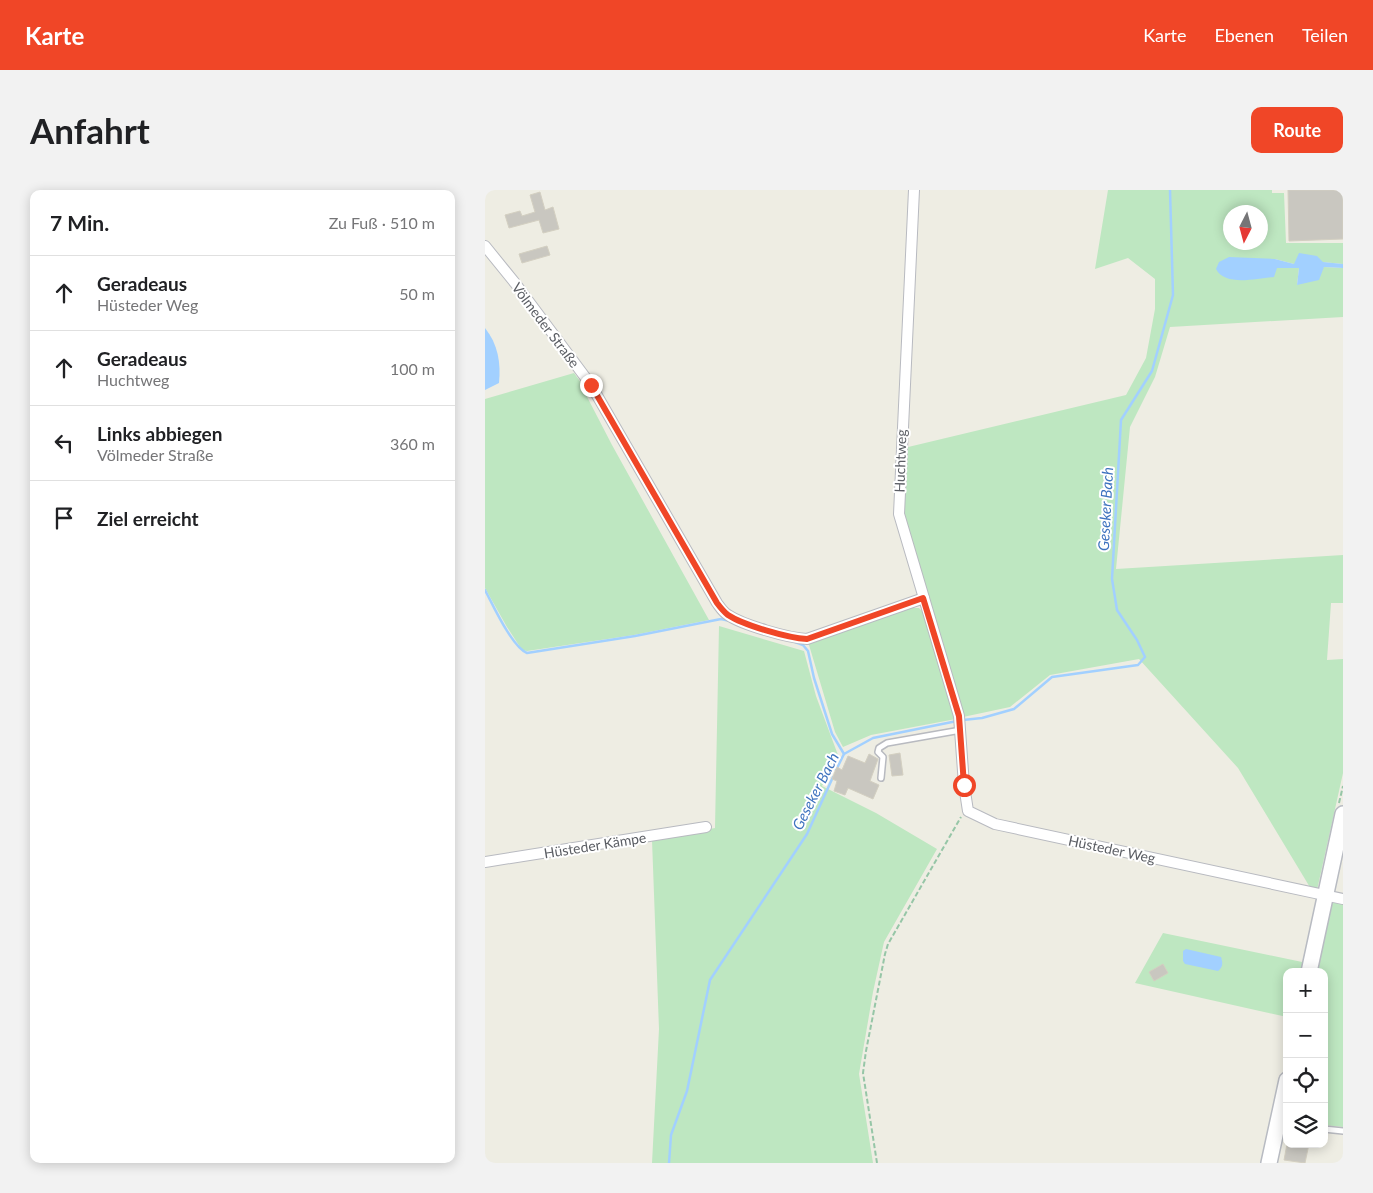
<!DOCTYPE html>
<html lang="de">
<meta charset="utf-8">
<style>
body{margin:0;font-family:Lato,sans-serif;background:#f2f2f2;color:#202124}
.controls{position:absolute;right:15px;bottom:15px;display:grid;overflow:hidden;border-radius:10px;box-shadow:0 2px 12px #0003}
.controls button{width:45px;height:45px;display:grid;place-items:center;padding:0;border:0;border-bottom:1px solid #e0e0e0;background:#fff;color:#202124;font:25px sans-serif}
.compass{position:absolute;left:738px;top:15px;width:45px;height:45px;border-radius:50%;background:#fff;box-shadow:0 2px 12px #0003;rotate:186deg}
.stop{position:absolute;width:15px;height:15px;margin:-11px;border:4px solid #f04627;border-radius:50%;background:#fff}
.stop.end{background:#f04627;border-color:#fff;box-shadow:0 1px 5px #0008}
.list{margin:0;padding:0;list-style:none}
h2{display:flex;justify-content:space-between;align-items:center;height:65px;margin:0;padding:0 20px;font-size:21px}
h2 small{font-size:16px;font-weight:400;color:#757577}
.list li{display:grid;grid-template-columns:32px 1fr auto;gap:15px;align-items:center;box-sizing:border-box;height:75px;padding:0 20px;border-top:1px solid #e0e0e0}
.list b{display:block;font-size:19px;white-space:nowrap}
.list p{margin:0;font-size:16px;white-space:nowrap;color:#757577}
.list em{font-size:16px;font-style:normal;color:#757577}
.icon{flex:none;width:28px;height:28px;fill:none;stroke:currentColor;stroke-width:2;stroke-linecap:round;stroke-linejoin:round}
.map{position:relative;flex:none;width:858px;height:973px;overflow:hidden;border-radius:10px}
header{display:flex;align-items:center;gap:30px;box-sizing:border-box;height:70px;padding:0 25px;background:#f04627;color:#fff}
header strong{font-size:24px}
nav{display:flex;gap:28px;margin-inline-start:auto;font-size:18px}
.intro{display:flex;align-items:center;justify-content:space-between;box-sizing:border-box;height:120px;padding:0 30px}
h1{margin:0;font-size:35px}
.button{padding:12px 22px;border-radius:10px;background:#f04627;color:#fff;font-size:18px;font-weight:700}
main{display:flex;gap:30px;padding:0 30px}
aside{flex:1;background:#fff;border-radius:10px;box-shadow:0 2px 12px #0003}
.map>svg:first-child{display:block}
.green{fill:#bee7c1;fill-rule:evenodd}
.water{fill:#a2d0ff}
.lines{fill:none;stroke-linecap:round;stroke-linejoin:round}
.stream{stroke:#a2d0ff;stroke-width:2.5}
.building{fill:#c9c7c0;stroke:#d3cfc1}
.lane-casing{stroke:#b8bac0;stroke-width:8}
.street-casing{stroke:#b8bac0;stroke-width:12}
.secondary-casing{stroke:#b8bbc2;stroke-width:18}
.path{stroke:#96c6a7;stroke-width:2;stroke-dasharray:5 2.5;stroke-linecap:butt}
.lane{stroke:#fff;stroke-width:5}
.street{stroke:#fff;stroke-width:10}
.secondary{stroke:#fff;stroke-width:15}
.route{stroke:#f04627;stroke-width:6}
.labels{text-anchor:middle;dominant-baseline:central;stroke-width:4;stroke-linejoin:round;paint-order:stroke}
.street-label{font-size:14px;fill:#5b5e64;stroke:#fff}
.water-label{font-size:15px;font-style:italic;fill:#3e73bf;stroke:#fff}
</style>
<header>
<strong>Karte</strong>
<nav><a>Karte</a><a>Ebenen</a><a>Teilen</a></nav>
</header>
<div class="intro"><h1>Anfahrt</h1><a class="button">Route</a></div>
<main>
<aside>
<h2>7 Min.<small>Zu Fuß · 510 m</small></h2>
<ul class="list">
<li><svg class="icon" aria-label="ahead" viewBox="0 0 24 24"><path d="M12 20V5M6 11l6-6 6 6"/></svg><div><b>Geradeaus</b><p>Hüsteder Weg</p></div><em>50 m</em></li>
<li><svg class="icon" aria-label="ahead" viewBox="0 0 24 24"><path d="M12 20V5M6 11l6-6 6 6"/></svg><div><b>Geradeaus</b><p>Huchtweg</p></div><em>100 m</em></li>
<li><svg class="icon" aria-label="left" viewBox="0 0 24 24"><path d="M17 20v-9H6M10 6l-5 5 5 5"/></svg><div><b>Links abbiegen</b><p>Völmeder Straße</p></div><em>360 m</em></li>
<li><svg class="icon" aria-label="arrive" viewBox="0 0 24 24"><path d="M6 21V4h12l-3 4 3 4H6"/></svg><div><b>Ziel erreicht</b></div></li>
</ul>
</aside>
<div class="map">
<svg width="858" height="973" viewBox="0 0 858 973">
<rect width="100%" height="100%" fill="#eeede3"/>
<!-- green -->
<g class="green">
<path d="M 623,0 L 787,0 L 787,3 L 799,3 L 801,53 L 858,53 L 858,74 L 837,72 L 809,74 L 790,69 L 791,78 L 814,78 L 812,95 L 839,77 L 858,78 L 858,127 L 685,137 L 670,187 L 645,237 L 631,379 L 858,365 L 858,413 L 846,413 L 842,470 L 858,469 L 858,583 L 832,700 L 826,699 L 753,578 L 654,469 L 565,485 L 525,517 L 478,527 L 417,324 L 419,258 L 641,205 L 661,168 L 670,119 L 670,89 L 643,68 L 610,79 ZM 746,22 L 776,22 L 776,52 L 746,52 Z"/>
<polygon points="89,183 100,198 98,199 127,255 224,430 149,445 42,461 37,460 22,437 0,398 0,209"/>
<polygon points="427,418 434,418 438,422 471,529 386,545 358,557 350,542 324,455 320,452 334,449"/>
<polygon points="234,436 319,461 331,506 353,565 337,596 391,623 452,659 399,752 388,802 374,884 388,973 167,973 174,839 167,650 230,638"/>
<polygon points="845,710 858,713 858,937 839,935 839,782 829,782"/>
<polygon points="678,743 822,773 820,782 802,782 802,827 650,793"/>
</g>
<!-- water -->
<g class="water">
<path d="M 814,63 L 832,66 L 838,72 L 858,74 L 858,78 L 839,77 L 834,90 L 812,95 L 814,78 L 792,78 L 789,87 C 772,88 740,97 731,79 L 734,72 L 744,67 L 790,69 L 809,74 Z"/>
<path d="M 0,138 C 13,154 16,173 14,193 L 0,200 Z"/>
<path d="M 701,759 L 736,767 C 738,773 738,777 733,781 L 700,774 L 698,771 L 698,761 Z"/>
</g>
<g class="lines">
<!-- stream -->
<g class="stream">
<path d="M 0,400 C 8,415 27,457 42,463 L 150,446 L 236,429 L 245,431"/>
<polyline points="310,452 318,455 323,461 329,488 347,544 359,564"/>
<polyline points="478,530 497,528 529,519 567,487 653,475 660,467 652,450 632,420 627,389 636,230 667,181 688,105 685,0"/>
<polyline points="351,580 359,564 388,548 472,531"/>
<polyline points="184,973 186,945 202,901 225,790 322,644 348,587"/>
</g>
</g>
<!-- building -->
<g class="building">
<polygon points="803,0 858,0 858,49 804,51"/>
<polygon points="55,2 60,20 68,17 74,39 58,43 54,30 24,38 20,25 35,21 37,26 50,22 45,5"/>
<polygon points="62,56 65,65 37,73 34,64"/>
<polygon points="415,563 418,585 407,586 404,565"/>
<polygon points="384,564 393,569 385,591 394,595 388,609 363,598 360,605 349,601 352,591 347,589 352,577 357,580 363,566 380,573"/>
<polygon points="678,774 683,783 669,791 664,782"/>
<polygon points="802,954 824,954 820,973 799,970"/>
</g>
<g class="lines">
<!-- lane casing -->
<g class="lane-casing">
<g id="lane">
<polyline points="396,588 398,567 393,562 394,558 402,553 476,540"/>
<polyline points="839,939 858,941"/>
</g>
</g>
<!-- street casing -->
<g class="street-casing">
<g id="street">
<polyline points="429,0 414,324 474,526 479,595 483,621 510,634 858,709"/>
<path d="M 0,56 L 30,93 L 106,195 L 232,413 C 235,417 238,422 243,425 C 258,435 303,448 322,449 L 439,408"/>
<polyline points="0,672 221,637"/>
</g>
</g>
<!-- secondary casing -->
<g class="secondary-casing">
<g id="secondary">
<polyline points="824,782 858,624"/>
<polyline points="784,973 802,890"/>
</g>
</g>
<!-- path -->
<g class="path">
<polyline points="854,613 858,596"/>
<polyline points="392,973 378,883 381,861 400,764 403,754 476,627"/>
</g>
<!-- lane -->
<use href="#lane" class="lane"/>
<!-- street -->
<use href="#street" class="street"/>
<!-- secondary -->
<use href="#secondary" class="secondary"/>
</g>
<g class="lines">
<!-- route -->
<path class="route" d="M 106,195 L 232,413 C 235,417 239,422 243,425 C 258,435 303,448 322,449 L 438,408 L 474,526 L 479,595"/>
</g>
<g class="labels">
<!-- street labels -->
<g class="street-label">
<text transform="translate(61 135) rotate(53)">Völmeder Straße</text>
<text transform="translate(415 271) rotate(-88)">Huchtweg</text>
<text transform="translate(110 655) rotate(-9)">Hüsteder Kämpe</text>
<text transform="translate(627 659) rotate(12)">Hüsteder Weg</text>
</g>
<!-- water labels -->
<g class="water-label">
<text transform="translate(620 319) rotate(-87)">Geseker Bach</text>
<text transform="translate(330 601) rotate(-63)">Geseker Bach</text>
</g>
</g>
</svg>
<div class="controls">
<button>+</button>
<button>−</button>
<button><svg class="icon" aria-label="locate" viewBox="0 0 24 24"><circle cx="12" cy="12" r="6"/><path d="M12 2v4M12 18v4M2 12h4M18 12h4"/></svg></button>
<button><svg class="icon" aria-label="layers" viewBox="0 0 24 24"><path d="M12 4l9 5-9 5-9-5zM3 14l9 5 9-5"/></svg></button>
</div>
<svg class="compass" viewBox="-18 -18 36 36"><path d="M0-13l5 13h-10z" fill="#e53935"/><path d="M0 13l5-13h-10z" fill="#757577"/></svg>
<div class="stop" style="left:479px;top:595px"></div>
<div class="stop end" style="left:106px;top:195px"></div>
</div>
</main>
